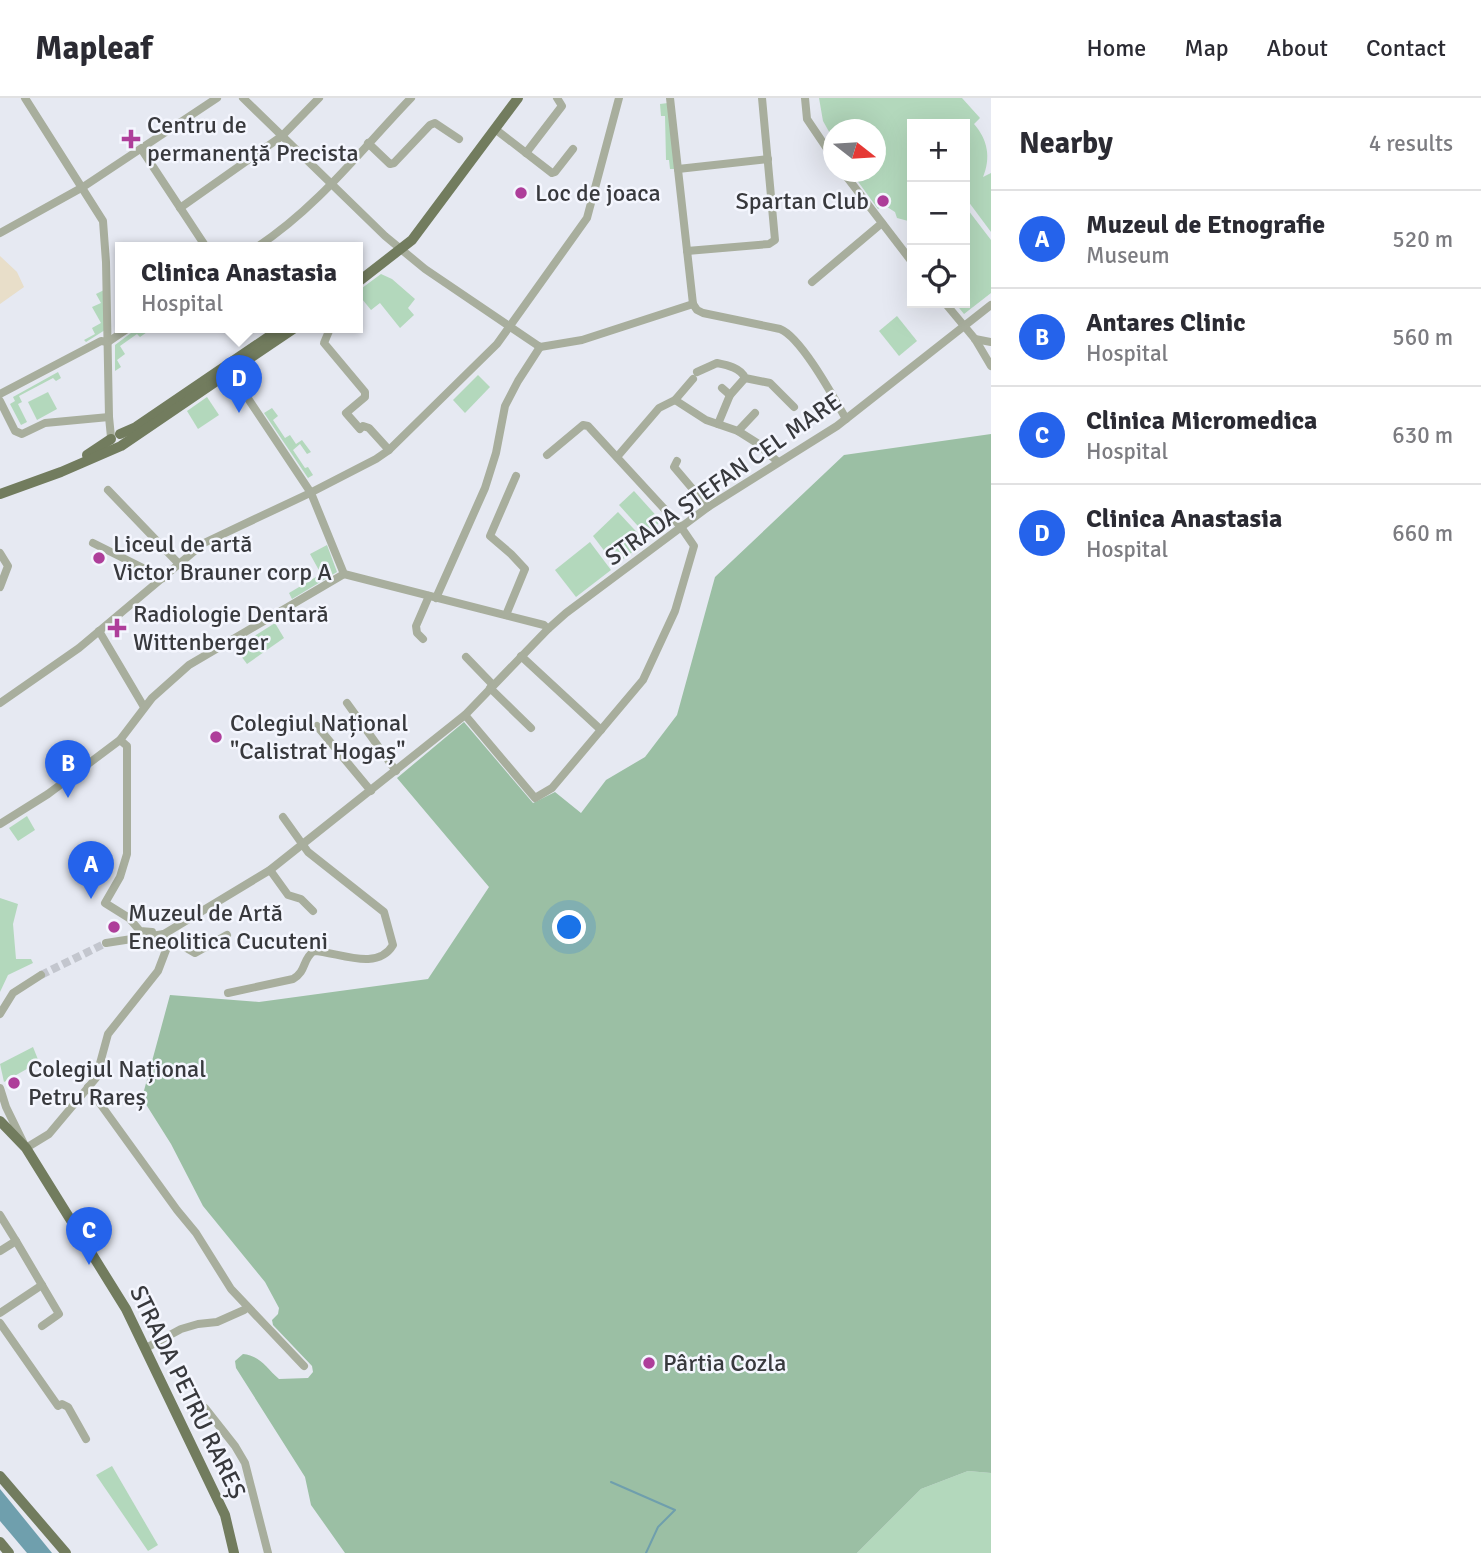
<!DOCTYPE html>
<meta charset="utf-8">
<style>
body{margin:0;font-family:Signika,sans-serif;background:#f7f7f7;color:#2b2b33}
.controls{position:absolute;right:21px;top:21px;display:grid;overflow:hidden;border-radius:0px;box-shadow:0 7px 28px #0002}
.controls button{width:63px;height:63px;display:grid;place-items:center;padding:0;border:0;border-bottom:2px solid #e1e1e2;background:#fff;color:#2b2b33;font:35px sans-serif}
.compass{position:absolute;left:823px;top:21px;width:63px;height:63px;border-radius:50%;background:#fff;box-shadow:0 7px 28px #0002;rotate:107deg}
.you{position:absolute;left:570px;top:830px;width:24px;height:24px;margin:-18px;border:5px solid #fff;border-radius:50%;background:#1a73e8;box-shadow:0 0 0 10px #1a73e833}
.badge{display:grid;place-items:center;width:46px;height:46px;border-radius:50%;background:#2563eb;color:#fff;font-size:23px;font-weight:700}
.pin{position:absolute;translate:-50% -58px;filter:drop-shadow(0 2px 4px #0008)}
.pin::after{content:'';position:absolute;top:37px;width:24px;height:21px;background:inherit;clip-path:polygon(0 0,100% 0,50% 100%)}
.popup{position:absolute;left:115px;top:144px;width:248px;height:91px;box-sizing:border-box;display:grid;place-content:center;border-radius:0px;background:#fff;filter:drop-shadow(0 2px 5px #0005);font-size:23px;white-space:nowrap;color:#7c7c81}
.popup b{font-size:26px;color:#2b2b33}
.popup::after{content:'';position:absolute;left:50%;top:100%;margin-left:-14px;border:14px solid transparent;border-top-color:#fff}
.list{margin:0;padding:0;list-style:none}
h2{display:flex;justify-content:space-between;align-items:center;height:91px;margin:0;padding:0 28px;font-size:30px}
h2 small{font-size:23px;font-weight:400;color:#7c7c81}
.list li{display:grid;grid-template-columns:46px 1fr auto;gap:21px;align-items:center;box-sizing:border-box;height:98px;padding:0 28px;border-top:2px solid #e1e1e2}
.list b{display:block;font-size:26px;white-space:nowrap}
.list p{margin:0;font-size:23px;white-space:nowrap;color:#7c7c81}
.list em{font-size:23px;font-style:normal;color:#7c7c81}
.icon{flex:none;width:38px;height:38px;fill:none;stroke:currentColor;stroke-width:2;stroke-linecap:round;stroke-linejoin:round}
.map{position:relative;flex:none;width:991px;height:1455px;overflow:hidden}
header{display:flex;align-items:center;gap:42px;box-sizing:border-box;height:98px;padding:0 35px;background:#fff;border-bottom:2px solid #e1e1e2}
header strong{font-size:33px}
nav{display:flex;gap:38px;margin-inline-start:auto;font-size:24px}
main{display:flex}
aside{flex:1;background:#fff}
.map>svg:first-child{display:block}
.commercial{fill:#e8dec9}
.green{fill:#b3d8bc}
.forest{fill:#9bbfa4}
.water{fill:#6f9fad}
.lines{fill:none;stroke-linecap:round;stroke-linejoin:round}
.stream{stroke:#6f9fad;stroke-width:2}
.minor-tunnel{stroke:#c3c6ce;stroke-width:8;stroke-dasharray:8 4;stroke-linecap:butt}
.minor{stroke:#a8ae9d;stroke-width:8}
.major{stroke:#727c5e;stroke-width:10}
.poi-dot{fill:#ae3e9a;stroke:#f4f6fe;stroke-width:2.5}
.labels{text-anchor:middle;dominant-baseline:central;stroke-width:5;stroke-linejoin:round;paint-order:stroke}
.poi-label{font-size:24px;fill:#38393d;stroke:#f4f6fe;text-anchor:start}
.street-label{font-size:24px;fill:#38393d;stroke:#f4f6fe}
</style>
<header>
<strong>Mapleaf</strong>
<nav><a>Home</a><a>Map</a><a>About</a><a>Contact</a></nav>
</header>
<main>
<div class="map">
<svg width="991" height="1455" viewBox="0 0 991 1455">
<rect width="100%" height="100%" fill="#e6e9f2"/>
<!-- commercial -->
<polygon class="commercial" points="0,158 17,174 24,189 0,206"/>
<!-- green -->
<g class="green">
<path d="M 819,0 L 962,0 L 980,20 L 974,26 C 988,42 991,60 983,79 L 991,75 L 991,134 L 965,99 L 967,94 L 965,95 L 965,26 L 912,26 L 912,124 L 897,120 L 895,114 L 884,107 L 878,111 L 851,74 L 876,74 L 876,32 L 834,32 L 833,50 L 828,42 L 832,39 L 823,23 Z"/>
<polygon points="668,5 675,71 670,71 669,62 666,62 665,18 661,18 660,6"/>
<polygon points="965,108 991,142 991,195 964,216 955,205 965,205"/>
<polygon points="381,176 392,181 415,201 408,210 414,217 400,230 380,205 371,212 358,196 358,193"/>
<polygon points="104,192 105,232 86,244 84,242 95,236 92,230 101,225 92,209 101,205 96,196"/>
<polygon points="897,218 917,243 899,258 879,233"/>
<polygon points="139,229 148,229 150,232 140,239 137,236 120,248 125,256 117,262 121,269 115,273 115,247"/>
<polygon points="58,274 61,280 56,283 53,280 19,298 22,304 18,306 27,324 21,327 10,306 15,303 13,299"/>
<polygon points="478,277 490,289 465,315 453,302"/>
<polygon points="48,294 57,311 37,322 28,304"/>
<polygon points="207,299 219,317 198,331 187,313"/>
<polygon points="272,310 278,318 273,322 285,340 290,337 296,346 302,342 311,354 307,356 300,346 293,352 305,370 308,369 313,377 308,380 264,315"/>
<polygon points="634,393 661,423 646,437 619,407"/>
<polygon points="618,414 646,444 615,467 593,438"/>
<polygon points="590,444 611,472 576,499 555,472"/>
<polygon points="327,447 337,474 292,501 289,495 321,476 310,456"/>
<polygon points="275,525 284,540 247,566 235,550"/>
<polygon points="27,718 35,732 18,743 9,730"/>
<polygon points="0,800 18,806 13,826 16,861 31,861 33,865 8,877 0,894"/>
<polygon points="33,949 39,964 4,984 0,966"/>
<polygon points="112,1368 158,1447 148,1453 96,1377"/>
<polygon points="968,1373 991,1375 991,1455 857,1455 921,1391"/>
</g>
<!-- forest -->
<path class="forest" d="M 991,336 L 991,1375 L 968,1373 L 921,1391 L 857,1455 L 345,1455 L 311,1407 L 305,1379 L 236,1270 L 235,1263 L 243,1256 C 261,1258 266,1270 279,1281 L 308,1280 L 313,1274 L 312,1268 L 273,1227 L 272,1222 L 278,1216 L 279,1210 L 265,1184 L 203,1108 L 171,1046 L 142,1000 L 170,897 L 259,904 L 428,881 L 489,789 L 397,680 L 464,624 L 533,705 L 555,694 L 581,715 L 606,682 L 645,659 L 677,617 L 715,479 L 844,357 Z"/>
<!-- water -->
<polygon class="water" points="0,1391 52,1455 27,1455 0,1423"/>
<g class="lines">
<!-- stream -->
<polyline class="stream" points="611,1384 675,1412 658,1429 646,1455"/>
<!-- minor-tunnel -->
<polyline class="minor-tunnel" points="41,877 106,845"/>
<!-- minor -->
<g class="minor">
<polyline points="25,0 103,123 106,164 109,319 111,339"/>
<polyline points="243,0 385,138 425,171 540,249 582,242 693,206"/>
<polyline points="670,0 693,206"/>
<polyline points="805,0 807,21 834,61"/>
<polyline points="495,31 552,75 555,74 573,51"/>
<polyline points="368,45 390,66 394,65 430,27 435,25 459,41"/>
<polyline points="142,52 206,149"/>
<polyline points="526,55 562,8 557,0"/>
<polyline points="678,71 768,61"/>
<polyline points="843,74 912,164"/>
<polyline points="180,110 282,38 319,0"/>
<polyline points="0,135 83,89 217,0"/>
<path d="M 257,149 C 318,109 361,52 411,0"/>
<polyline points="687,153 769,146 775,142 762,0"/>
<polyline points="812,184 882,125"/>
<polyline points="945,205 975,241 991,268"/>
<path d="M 693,206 L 697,212 L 703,215 L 780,231 C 801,239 834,300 846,321"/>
<polyline points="327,229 329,233 324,245 365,294 365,299 346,315 360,331 363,328 369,330 389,352"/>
<polyline points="975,241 991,244"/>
<path d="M 697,274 L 717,265 C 727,267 741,270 745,280 L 770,285 L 794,309"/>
<polyline points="231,275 311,395 344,476 544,527 548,531"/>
<polyline points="722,290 730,297"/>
<polyline points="0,296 101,243 108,244 130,229"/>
<polyline points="675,302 693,281"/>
<polyline points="0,303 15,333 22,336 45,325 109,319"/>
<polyline points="718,326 730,297 745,280"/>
<polyline points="738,333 755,315"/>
<polyline points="617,359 659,310 675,302 706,322 738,333 757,345 778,364"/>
<polyline points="677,363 674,369 708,409"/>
<polyline points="108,392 179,466"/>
<polyline points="93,445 163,480"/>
<polyline points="0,455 8,468 0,489"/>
<polyline points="436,500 485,390 496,355 505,308 518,283 540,249"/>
<polyline points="506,517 525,471 511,456 490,438 516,378"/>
<polyline points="99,533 144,609"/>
<polyline points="423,541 417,535 416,528 429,498"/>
<polyline points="521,558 601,632"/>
<polyline points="466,559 493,587"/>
<polyline points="490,590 531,630"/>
<polyline points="0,605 79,550 204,445 308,396 376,361 389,352 497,246 587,120 619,0"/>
<polyline points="347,605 396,673"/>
<polyline points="465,617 535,700 552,690 643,582 675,513 694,448 681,429 588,328 583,327 547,357"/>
<polyline points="317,628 371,693"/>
<polyline points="120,642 127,648 127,756 120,779 105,805 129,820 140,833 152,834"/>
<polyline points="0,726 48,696 120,642 152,600 189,567 344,476"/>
<polyline points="270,772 288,797 301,801 313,813"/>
<polyline points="167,842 171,841 195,855 227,837"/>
<polyline points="106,845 164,836 270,772 465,617 548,531 566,515 708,409 837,328 991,207"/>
<path d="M 228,895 L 293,881 C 307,873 302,861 314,853 C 338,854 377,874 393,847 L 384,814 L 308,754 L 283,719"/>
<polyline points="0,916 13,895 41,877"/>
<polyline points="88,989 177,1112 196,1135 231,1191 304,1268"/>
<polyline points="0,990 6,1009 26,1050 49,1036 96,980 108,936 158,873 166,852 164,836"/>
<polyline points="0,1117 16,1143 0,1153"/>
<polyline points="16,1143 59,1216 42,1228"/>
<polyline points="0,1215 42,1187"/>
<polyline points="0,1225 58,1308 62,1306 68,1309 86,1341"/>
<polyline points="146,1250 181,1231 198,1226 217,1224 244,1212"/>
<polyline points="205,1310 235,1348 245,1365 268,1455"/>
</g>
<!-- major -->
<g class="major">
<polyline points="358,184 412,142 518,0"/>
<polyline points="120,336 136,329 283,229"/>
<polyline points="87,357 111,341"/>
<polyline points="0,396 61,374 121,348 296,229"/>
<polyline points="0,1023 26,1050 126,1211 225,1417 234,1455"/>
<polyline points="0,1378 66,1455"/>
<polyline points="0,1444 9,1455"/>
</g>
</g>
<!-- markers -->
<g class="poi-dot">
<path d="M127.5 30.5h7v7h7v7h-7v7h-7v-7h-7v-7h7z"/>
<circle cx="521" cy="95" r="7"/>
<circle cx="883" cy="103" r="7"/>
<circle cx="99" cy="460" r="7"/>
<path d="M113.5 519.5h7v7h7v7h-7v7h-7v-7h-7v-7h7z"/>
<circle cx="216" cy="639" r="7"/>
<circle cx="114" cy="829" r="7"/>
<circle cx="14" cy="985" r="7"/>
<circle cx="649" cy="1265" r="7"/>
</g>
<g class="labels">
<!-- poi labels -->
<g class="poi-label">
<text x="147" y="27">Centru de<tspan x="147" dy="28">permanenţă Precista</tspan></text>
<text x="535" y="95">Loc de joaca</text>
<text x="869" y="103" text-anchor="end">Spartan Club</text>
<text x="113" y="446">Liceul de artă<tspan x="113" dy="28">Victor Brauner corp A</tspan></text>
<text x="133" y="516">Radiologie Dentară<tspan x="133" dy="28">Wittenberger</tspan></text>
<text x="230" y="625">Colegiul Național<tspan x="230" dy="28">"Calistrat Hogaș"</tspan></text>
<text x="128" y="815">Muzeul de Artă<tspan x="128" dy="28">Eneolitica Cucuteni</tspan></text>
<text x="28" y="971">Colegiul Național<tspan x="28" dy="28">Petru Rareș</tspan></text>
<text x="663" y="1265">Pârtia Cozla</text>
</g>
<!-- street labels -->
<g class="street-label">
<text transform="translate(723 381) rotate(-35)">STRADA ȘTEFAN CEL MARE</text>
<text transform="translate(188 1294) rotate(64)">STRADA PETRU RAREȘ</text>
</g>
</g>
</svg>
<div class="controls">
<button>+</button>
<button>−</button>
<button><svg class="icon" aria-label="locate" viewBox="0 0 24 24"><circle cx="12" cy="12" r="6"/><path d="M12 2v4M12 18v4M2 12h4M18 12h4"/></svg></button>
</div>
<svg class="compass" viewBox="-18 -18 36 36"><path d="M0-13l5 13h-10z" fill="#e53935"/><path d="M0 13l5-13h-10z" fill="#7c7c81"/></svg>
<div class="you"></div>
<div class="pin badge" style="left:91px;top:801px">A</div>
<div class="pin badge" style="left:68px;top:700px">B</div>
<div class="pin badge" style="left:89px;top:1167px">C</div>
<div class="pin badge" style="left:239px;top:315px">D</div>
<div class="popup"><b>Clinica Anastasia</b>Hospital</div>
</div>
<aside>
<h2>Nearby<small>4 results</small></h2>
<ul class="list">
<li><span class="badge">A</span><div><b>Muzeul de Etnografie</b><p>Museum</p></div><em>520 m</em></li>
<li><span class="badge">B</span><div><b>Antares Clinic</b><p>Hospital</p></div><em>560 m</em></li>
<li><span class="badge">C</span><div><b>Clinica Micromedica</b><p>Hospital</p></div><em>630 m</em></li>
<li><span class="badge">D</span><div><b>Clinica Anastasia</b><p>Hospital</p></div><em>660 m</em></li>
</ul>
</aside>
</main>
